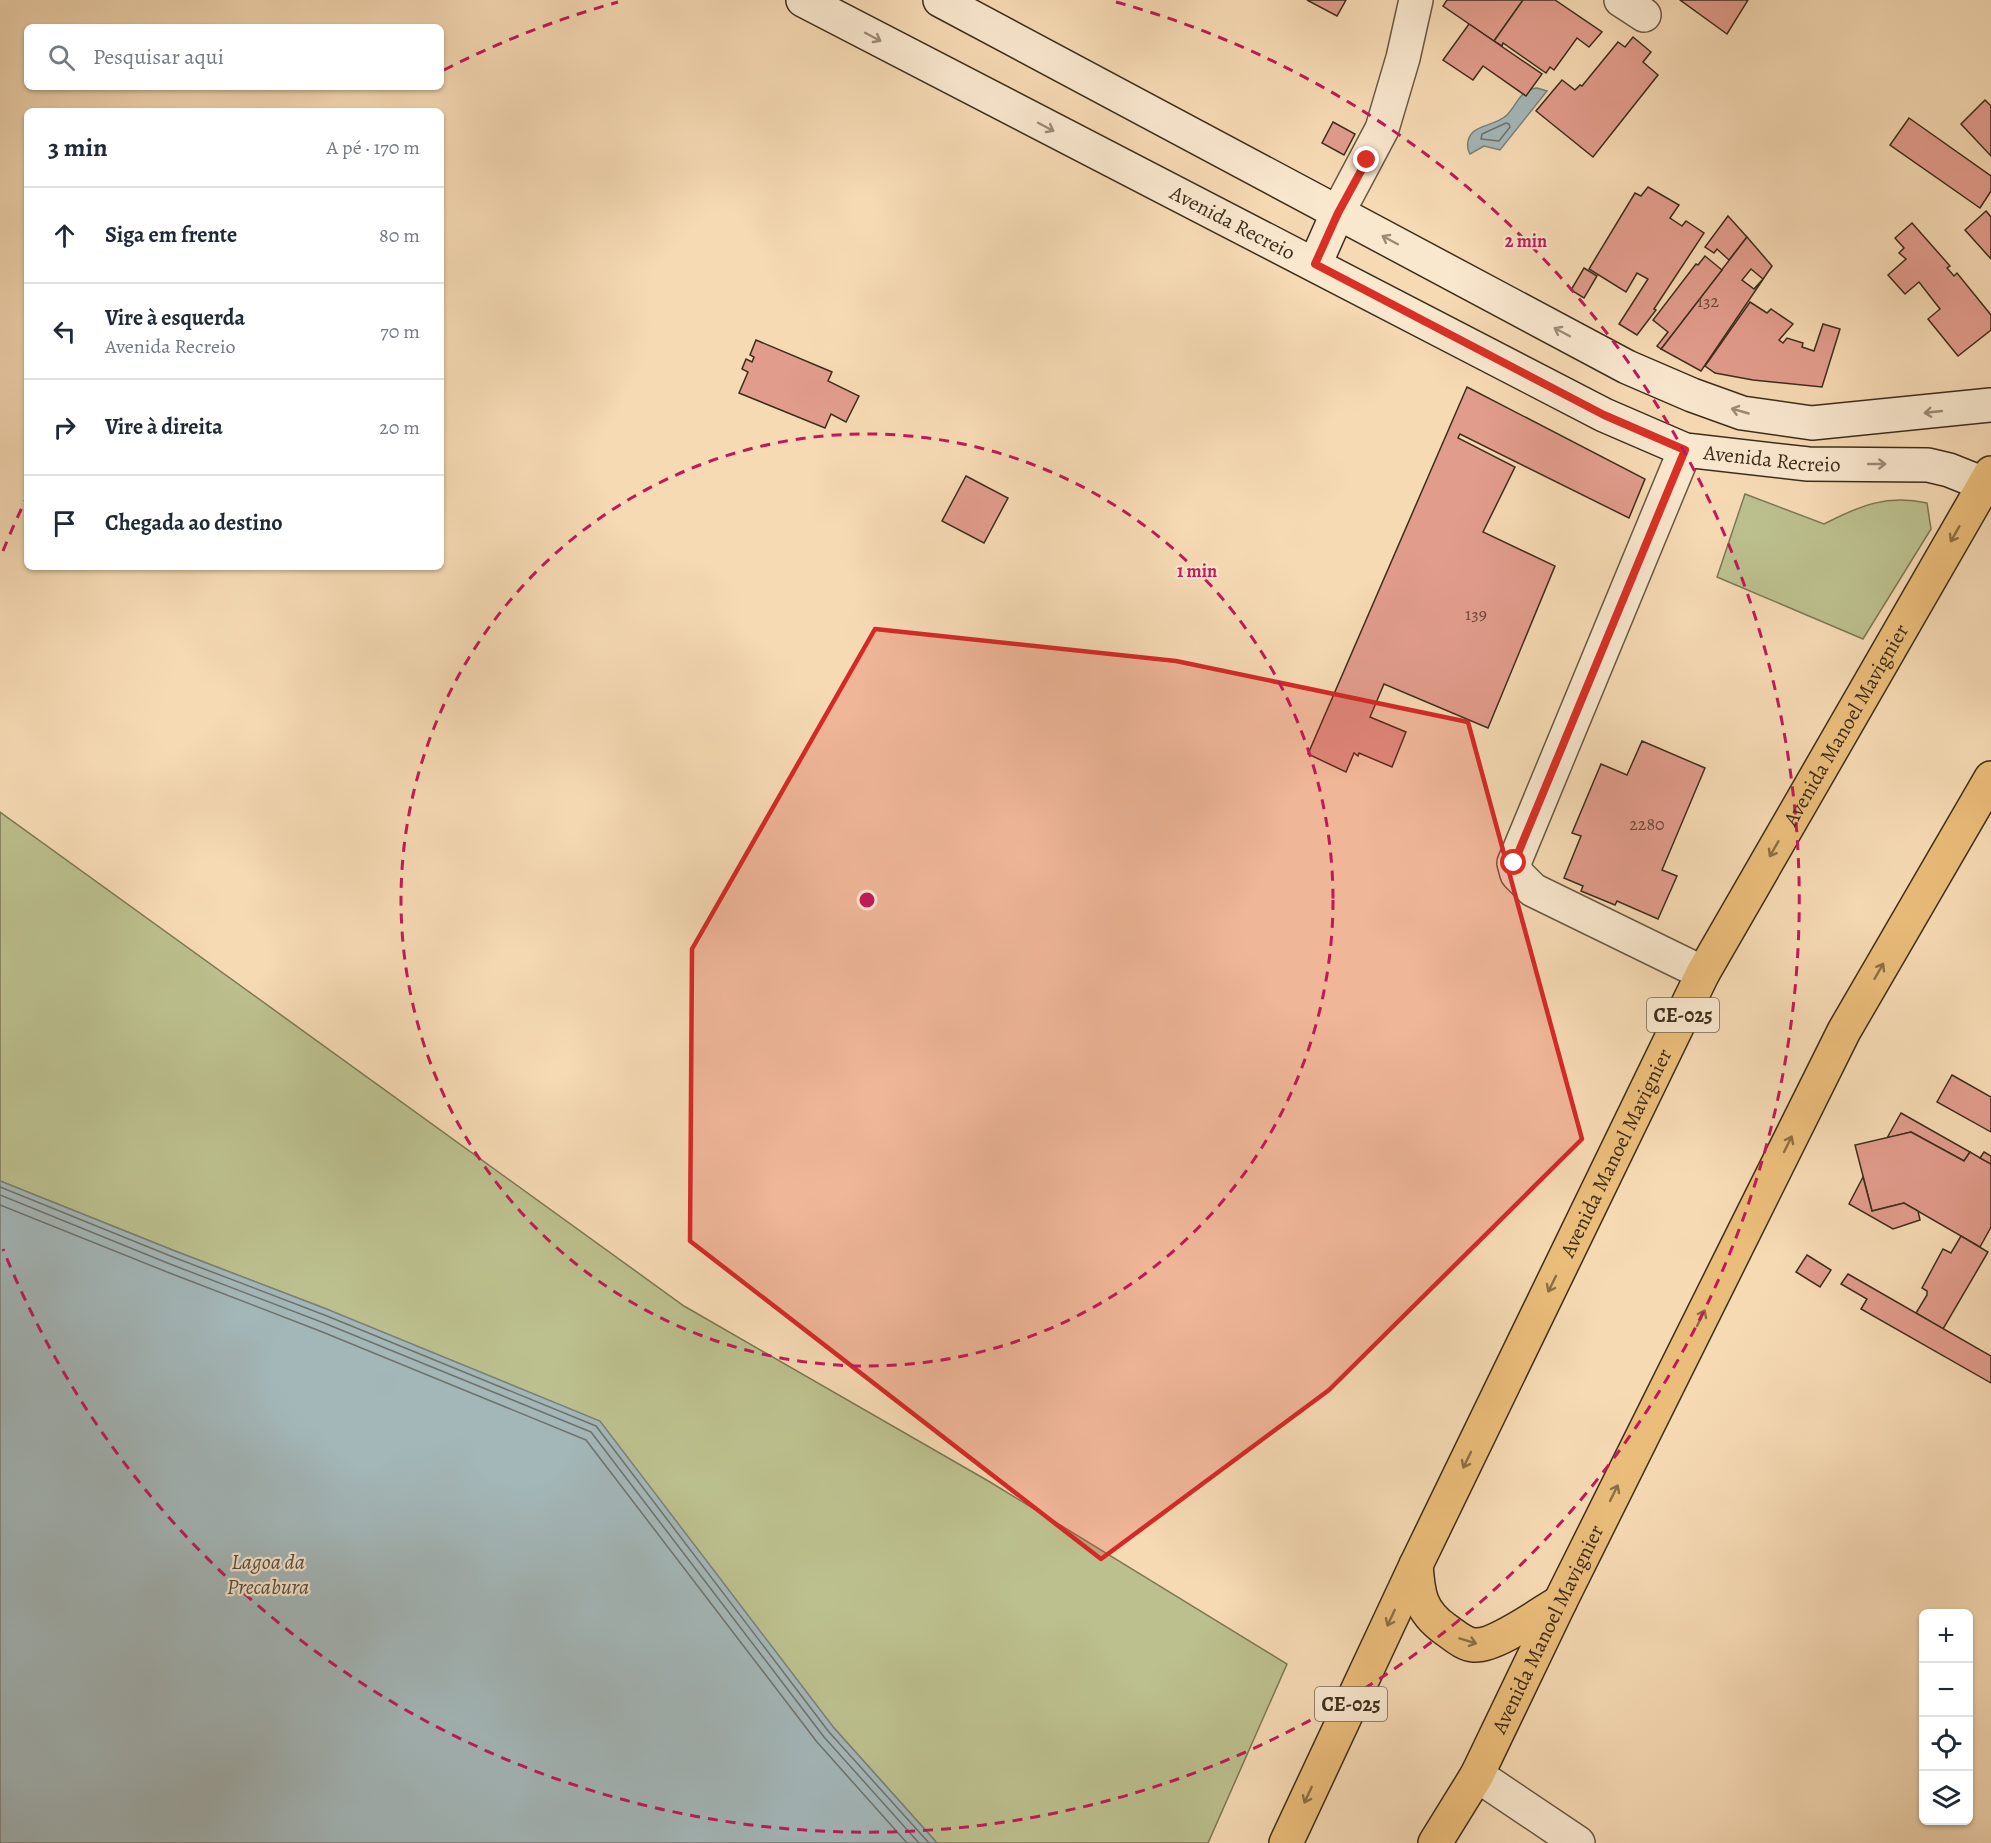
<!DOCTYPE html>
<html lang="pt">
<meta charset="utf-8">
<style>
body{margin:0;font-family:Alegreya,serif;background:#f6f6f7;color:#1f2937}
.controls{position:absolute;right:18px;bottom:18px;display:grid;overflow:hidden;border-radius:9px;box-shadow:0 2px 4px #0004}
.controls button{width:54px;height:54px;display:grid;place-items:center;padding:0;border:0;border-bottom:2px solid #e0e1e3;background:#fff;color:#1f2937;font:30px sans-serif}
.stop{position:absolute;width:18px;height:18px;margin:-14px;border:4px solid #d93025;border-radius:50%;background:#fff}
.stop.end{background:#d93025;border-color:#fff;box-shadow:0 2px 6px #0008}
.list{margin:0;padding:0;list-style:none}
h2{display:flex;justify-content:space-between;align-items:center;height:78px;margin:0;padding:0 24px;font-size:26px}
h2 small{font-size:20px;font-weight:400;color:#747a83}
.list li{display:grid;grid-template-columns:39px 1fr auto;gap:18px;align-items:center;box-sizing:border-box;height:96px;padding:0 24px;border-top:2px solid #e0e1e3}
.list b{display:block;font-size:22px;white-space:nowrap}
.list p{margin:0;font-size:20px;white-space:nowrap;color:#747a83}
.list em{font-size:20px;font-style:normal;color:#747a83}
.icon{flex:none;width:33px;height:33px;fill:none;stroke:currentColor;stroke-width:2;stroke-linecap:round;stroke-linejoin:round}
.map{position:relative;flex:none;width:1991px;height:1843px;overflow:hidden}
.search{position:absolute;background:#fff;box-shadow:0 2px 4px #0004;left:24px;top:24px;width:420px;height:66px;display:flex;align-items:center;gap:15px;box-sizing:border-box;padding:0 21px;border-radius:9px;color:#747a83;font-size:22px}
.panel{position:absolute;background:#fff;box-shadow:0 2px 4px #0004;left:24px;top:108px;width:420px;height:462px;border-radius:9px}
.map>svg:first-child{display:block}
.green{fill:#bcc08e;stroke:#7c7755;stroke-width:1.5}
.water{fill:#a3b7b9;stroke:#7a807a;stroke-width:1.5}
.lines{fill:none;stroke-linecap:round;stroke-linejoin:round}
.shore{stroke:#70726a;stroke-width:1.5}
.building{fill:#e29c8c;stroke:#3d2e1c;stroke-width:1.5;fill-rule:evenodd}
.minor-casing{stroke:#6b5942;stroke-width:36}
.secondary-casing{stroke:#3d2e1c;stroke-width:36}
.trunk-casing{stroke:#3d2e1c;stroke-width:36}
.minor{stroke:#f9e7ce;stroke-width:33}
.secondary{stroke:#f9e7ce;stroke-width:33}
.trunk{stroke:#ebbd7a;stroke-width:33}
.oneway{stroke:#9b8a75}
.oneway2{stroke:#8b6e46}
.route{stroke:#d93025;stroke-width:8}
.marked{fill:#d62828;fill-opacity:0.2;stroke:#d62828;stroke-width:4.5;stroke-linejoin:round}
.ring{fill:none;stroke:#c2185b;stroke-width:3;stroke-dasharray:10 8}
.labels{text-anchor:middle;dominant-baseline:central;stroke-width:4.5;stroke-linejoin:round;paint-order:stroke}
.number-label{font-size:18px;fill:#664a38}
.shield{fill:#f9e7ce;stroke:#756651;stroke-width:1.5}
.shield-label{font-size:20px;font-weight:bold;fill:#3d2e1c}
.street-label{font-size:21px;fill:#3d2e1c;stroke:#f9e7ce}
.water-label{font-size:22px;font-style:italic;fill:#565043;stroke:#f9e7ce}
.centre{fill:#c2185b;stroke:#f9e7ce;stroke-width:3}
.ring-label{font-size:18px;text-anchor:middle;font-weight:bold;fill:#c2185b;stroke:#f9e7ce;stroke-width:4.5;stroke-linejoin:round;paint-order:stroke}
</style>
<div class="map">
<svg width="1991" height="1843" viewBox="0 0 1991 1843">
<rect width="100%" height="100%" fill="#f6dab4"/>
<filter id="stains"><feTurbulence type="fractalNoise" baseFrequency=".00333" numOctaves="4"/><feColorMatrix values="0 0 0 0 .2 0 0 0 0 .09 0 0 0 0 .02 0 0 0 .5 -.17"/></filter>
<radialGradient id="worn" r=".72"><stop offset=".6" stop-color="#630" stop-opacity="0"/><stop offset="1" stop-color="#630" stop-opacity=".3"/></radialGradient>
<!-- green -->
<g class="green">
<path d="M 1745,494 L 1824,524 C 1859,506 1887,494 1927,503 L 1931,529 L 1863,639 L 1717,577 Z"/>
<polygon points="0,812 684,1306 990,1482 1287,1664 1208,1843 937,1843 834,1728 329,1310 175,1251 0,1181"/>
</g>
<!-- water -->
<g class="water">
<path d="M 1537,88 L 1547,91 L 1500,150 L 1484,146 L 1470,154 C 1466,148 1467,138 1473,132 C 1480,125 1496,125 1507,115 C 1517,105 1520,89 1537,88 Z"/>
<polygon points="0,1181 175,1251 329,1310 600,1421 834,1728 937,1843 0,1843"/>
</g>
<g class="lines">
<!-- shore -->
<g class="shore">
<polygon points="1506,123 1509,124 1510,127 1499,141 1481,139 1482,134"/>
<polyline points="0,1187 173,1257 327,1316 596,1426 829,1732 929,1843"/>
<polyline points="0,1195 170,1264 324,1323 591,1432 824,1737 919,1843"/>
<polyline points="0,1205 167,1272 320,1331 586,1440 817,1742 907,1843"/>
</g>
</g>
<!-- building -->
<g class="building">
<polygon points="1307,0 1346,0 1337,16"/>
<polygon points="1447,0 1523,0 1494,41 1443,6"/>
<polygon points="1523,0 1555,0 1602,32 1589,47 1577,38 1554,70 1550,67 1546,73 1503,43 1502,46 1494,41"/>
<polygon points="1680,0 1748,0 1727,34"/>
<polygon points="1469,24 1542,74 1526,96 1483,66 1473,80 1443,60"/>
<polygon points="1633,37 1651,52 1643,62 1658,75 1593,157 1536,111 1562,80 1575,90 1580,85 1582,86 1618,42 1625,47"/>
<polygon points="1985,100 1991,106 1991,156 1961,124"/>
<polygon points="1909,118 1991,176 1991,191 1980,208 1890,145"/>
<polygon points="1333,122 1355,134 1344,155 1322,143"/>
<polygon points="1648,187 1679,205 1670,218 1682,226 1686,221 1704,233 1654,309 1656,310 1637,335 1619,324 1648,279 1637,273 1626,292 1589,269 1635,193 1641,196"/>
<polygon points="1986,211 1991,217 1991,259 1965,230"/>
<polygon points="1728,216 1747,237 1729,260 1717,249 1714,253 1705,247"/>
<polygon points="1912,223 1950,266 1947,268 1954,276 1957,273 1991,315 1991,330 1958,356 1928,319 1940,309 1919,282 1905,294 1888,275 1906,259 1899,253 1904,248 1895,238"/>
<path d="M 1747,237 L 1772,266 L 1701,371 L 1661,349 ZM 1751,269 L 1763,279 L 1754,289 L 1742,280 Z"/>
<polygon points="1705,256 1722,270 1661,349 1657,346 1668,332 1653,320 1696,264 1698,265"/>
<polygon points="1584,268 1597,276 1584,298 1571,290"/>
<polygon points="1750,302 1767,313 1771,309 1793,324 1779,340 1783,343 1787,338 1803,343 1802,347 1814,351 1823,324 1840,329 1822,387 1753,380 1715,373 1705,366"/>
<polygon points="756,340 832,372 828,381 859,396 846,422 831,414 825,428 739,393 748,372 742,369 746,359 752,362 754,357 750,355"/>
<polygon points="1467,387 1645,479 1629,518 1460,434 1458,438 1515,467 1483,532 1555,566 1488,728 1384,684 1370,717 1406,732 1392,767 1359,753 1358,756 1354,753 1346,772 1308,754"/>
<polygon points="966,476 1008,498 984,543 942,521"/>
<polygon points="1642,741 1705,768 1662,870 1677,876 1658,919 1617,901 1615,905 1581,891 1583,886 1564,878 1581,836 1572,833 1601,764 1627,775"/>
<polygon points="1952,1075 1991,1097 1991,1132 1937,1102"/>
<polygon points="1901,1113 1970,1152 1964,1161 1911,1132 1887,1138"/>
<polygon points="1911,1132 1964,1161 1970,1152 1991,1164 1991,1227 1980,1247 1904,1203 1872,1211 1855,1145"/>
<polygon points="1984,1152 1991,1156 1991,1164 1980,1158"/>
<polygon points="1863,1177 1872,1211 1904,1203 1918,1211 1920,1220 1893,1229 1849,1204"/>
<polygon points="1961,1236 1988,1252 1943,1329 1916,1313 1927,1295 1927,1291 1922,1288 1943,1249 1951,1253"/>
<polygon points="1807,1255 1831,1270 1820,1287 1796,1272"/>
<polygon points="1848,1274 1991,1356 1991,1383 1861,1309 1867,1299 1841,1284"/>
</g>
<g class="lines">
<!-- minor casing -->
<g class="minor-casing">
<g id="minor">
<polyline points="1621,0 1644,15"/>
<polyline points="1338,212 1382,129 1403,58 1416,0"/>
<polyline points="1685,450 1514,863 1517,874 1533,890 1703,973"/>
<polyline points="1477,1775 1578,1843"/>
</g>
</g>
<!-- secondary casing -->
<g class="secondary-casing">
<g id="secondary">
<path id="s1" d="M 803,0 L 1604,415 L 1685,450 L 1808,464 L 1928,465 L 1949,470 L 1984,484"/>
<polyline points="940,0 1627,367 1692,395 1742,413 1812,423 1991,405"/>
<polyline points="1315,264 1338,212"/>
</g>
</g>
<!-- trunk casing -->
<g class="trunk-casing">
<g id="trunk">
<path d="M 1416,1565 C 1418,1594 1420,1611 1445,1629 C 1454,1635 1463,1644 1474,1645 C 1495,1647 1541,1613 1560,1602"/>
<path id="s2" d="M 1286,1843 L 1416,1565 L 1703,973 L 1991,473"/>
<path id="s3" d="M 1435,1843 L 1477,1775 L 1560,1602 L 1844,1031 L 1991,778"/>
</g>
</g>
<!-- minor -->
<use href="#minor" class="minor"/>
<!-- secondary -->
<use href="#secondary" class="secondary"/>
<!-- trunk -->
<use href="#trunk" class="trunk"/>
</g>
<!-- one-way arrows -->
<defs><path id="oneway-shaft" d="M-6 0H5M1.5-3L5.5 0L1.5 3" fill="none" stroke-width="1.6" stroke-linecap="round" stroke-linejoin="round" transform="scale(1.5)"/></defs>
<g class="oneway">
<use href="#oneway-shaft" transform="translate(873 37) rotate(28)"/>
<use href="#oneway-shaft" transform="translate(1046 127) rotate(28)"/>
<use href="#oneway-shaft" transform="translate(1390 240) rotate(-152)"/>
<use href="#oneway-shaft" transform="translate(1562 332) rotate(-152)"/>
<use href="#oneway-shaft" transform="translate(1740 411) rotate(-164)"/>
<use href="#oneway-shaft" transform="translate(1933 412) rotate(174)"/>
<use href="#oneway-shaft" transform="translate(1877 464)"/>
</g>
<g class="oneway2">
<use href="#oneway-shaft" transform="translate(1955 534) rotate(120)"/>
<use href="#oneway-shaft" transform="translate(1774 849) rotate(120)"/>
<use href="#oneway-shaft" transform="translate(1879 971) rotate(-60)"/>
<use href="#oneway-shaft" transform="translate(1788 1144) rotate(-64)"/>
<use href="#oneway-shaft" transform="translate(1552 1284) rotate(116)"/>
<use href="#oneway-shaft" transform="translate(1701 1318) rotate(-64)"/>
<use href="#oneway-shaft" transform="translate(1467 1460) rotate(116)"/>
<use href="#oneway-shaft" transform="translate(1614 1493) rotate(-64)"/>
<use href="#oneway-shaft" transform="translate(1391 1618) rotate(115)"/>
<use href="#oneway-shaft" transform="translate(1468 1641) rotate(17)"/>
<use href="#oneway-shaft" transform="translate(1308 1795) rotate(115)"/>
</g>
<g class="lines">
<!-- route -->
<polyline class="route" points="1367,160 1338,213 1315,264 1604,415 1685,450 1514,863"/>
</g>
<!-- marked area -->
<path class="marked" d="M 875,629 L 1176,661 L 1468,722 L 1582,1139 L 1329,1390 L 1101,1559 L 690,1241 L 692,949 Z"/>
<!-- distance rings -->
<g class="ring">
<circle cx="867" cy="900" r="466"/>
<path d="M3 551A932 932 0 0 1 26 499M444 70A932 932 0 0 1 618 2M1116 2A932 932 0 1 1 3 1249"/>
</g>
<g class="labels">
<!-- number labels -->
<g class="number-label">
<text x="1708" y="301">132</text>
<text x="1476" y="614">139</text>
<text x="1647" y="824">2280</text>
</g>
<!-- shield labels -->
<g class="shield">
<rect x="1647" y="998" width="72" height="34" rx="4.5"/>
<rect x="1315" y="1687" width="72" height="34" rx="4.5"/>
</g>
<g class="shield-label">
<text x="1683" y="1015">CE-025</text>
<text x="1351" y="1704">CE-025</text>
</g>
<!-- street labels -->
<g class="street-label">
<text stroke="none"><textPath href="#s1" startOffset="484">Avenida Recreio</textPath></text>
<text stroke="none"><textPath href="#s1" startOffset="1078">Avenida Recreio</textPath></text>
<text stroke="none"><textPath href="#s2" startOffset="1251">Avenida Manoel Mavignier</textPath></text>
<text stroke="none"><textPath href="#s2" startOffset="765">Avenida Manoel Mavignier</textPath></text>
<text stroke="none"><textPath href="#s3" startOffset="242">Avenida Manoel Mavignier</textPath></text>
</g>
<!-- water labels -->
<g class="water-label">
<text x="268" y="1562">Lagoa da<tspan x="268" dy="25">Precabura</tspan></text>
</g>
</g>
<circle cx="867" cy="900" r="9" class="centre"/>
<g class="ring-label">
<text x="1526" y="247">2 min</text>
<text x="1197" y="577">1 min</text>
</g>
<rect width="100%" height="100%" filter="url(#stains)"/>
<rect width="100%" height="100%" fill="url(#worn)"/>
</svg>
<div class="controls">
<button>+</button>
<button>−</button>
<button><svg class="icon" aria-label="locate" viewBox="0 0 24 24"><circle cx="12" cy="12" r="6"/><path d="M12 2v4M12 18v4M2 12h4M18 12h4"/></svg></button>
<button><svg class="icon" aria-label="layers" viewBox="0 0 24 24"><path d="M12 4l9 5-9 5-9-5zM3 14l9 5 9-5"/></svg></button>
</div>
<div class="stop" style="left:1514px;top:863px"></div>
<div class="stop end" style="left:1367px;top:160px"></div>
<div class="search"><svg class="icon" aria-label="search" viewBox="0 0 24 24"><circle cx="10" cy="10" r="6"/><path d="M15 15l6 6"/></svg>Pesquisar aqui</div>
<section class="panel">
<h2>3 min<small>A pé · 170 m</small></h2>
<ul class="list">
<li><svg class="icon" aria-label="ahead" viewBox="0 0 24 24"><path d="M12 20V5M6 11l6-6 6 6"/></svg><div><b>Siga em frente</b></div><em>80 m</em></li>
<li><svg class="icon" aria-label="left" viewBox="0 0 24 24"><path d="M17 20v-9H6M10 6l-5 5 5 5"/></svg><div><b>Vire à esquerda</b><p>Avenida Recreio</p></div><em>70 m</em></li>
<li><svg class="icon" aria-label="right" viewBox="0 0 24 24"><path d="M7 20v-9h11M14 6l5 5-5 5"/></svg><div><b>Vire à direita</b></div><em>20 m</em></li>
<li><svg class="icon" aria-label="arrive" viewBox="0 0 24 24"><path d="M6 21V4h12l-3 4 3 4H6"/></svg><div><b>Chegada ao destino</b></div></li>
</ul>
</section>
</div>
